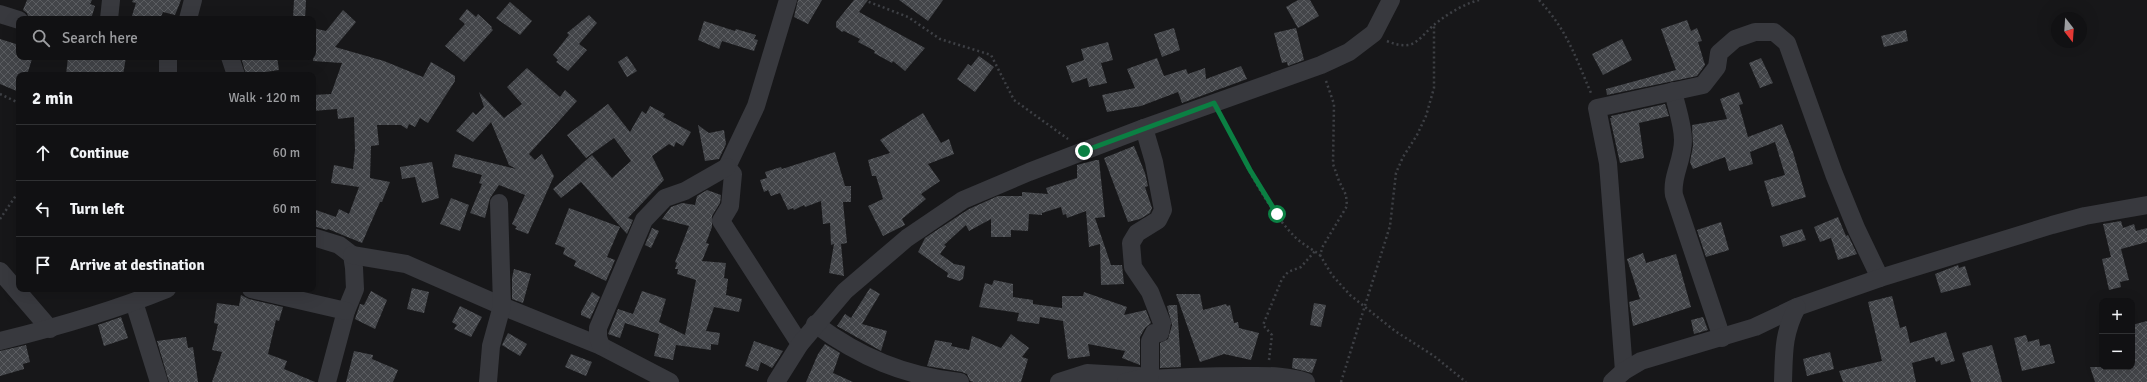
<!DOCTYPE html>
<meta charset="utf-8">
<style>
body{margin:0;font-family:Signika,sans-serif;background:#1e1f21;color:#f1f3f6}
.controls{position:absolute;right:12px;bottom:12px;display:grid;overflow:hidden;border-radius:8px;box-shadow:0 4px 16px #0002}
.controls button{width:36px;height:36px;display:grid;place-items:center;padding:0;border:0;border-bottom:1px solid #303133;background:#111113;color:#f1f3f6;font:20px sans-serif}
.compass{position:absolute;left:2051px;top:12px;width:36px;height:36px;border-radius:50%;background:#111113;box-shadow:0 4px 16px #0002;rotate:163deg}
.stop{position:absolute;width:12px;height:12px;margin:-9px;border:3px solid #0b8043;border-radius:50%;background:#fff}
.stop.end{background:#0b8043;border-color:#fff;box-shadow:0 1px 4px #0008}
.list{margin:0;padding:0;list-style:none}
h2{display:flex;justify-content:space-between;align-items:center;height:52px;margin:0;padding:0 16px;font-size:17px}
h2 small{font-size:13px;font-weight:400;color:#9c9da0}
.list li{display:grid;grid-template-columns:26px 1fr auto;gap:12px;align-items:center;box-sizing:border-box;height:56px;padding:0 16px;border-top:1px solid #303133}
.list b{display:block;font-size:15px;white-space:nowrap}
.list em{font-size:13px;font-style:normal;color:#9c9da0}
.icon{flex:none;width:22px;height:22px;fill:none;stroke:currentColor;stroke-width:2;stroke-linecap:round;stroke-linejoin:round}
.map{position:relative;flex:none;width:2147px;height:382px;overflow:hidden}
.search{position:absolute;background:#111113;box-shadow:0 4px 16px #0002;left:16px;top:16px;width:300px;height:44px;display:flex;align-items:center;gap:10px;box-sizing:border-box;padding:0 14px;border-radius:8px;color:#9c9da0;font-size:15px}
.panel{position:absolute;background:#111113;box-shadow:0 4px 16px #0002;left:16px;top:72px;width:300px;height:220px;border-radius:8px}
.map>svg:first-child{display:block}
.building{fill:url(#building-cross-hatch)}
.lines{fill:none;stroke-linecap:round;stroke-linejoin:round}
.path{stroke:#3e4045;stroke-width:2.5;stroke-dasharray:2 3;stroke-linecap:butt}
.minor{stroke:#38393e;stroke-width:18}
.route{stroke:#0b8043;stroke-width:5}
</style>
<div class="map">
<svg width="2147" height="382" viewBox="0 0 2147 382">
<defs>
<pattern id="building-cross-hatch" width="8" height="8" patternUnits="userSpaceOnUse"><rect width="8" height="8" fill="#434549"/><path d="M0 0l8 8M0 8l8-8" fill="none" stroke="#5b5d61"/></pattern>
</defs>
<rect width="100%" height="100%" fill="#171719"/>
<!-- building -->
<g class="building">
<polygon points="27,0 92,0 90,4 95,6 91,19 65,19 55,16 54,19 29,19 27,13 23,10"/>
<polygon points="133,0 181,0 175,15 163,12 160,19 131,19 136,3 132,2"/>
<polygon points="294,0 306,0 305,19 293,19"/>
<polygon points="798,0 822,0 808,24 794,17"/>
<polygon points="854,0 868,0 859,12 925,48 905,71 893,61 892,63 874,53 875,51 858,42 860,39 844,31 842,32 836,27 836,22"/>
<polygon points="899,0 943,0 928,21"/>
<polygon points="1298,0 1310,0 1319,16 1298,28 1286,7"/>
<polygon points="510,2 532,21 520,35 496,18"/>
<polygon points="467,9 476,17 478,14 492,27 491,28 493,30 464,62 445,46 465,24 459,19"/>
<polygon points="343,10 356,22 335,47 384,61 423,77 431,62 455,76 455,81 428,123 420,118 415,127 409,124 407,129 401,125 377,125 379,145 371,146 370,178 390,182 382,202 380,202 362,243 328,229 327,230 313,226 313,209 336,217 339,209 349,214 359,187 331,183 334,165 353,169 355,150 354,117 338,119 337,109 313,111 313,95 331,94 342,63 313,61 313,28 326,31"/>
<polygon points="589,15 597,23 579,44 587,50 568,71 556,62 558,60 553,55 569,35 567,33"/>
<polygon points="1687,20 1691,31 1697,28 1702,41 1698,42 1705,65 1697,76 1607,95 1606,89 1676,70 1661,29"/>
<polygon points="704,21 735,31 736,29 756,35 754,39 758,40 754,51 722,41 719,49 698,40"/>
<polygon points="1174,28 1180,50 1162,57 1154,34"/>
<polygon points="1296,28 1304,60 1288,66 1287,62 1282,63 1274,33"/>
<polygon points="1906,30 1908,41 1884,47 1881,36"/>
<polygon points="0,39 19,45 19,57 32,59 27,75 19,75 19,92 0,84"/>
<polygon points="1622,39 1632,60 1603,75 1592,54"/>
<polygon points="1108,42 1113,60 1101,63 1107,83 1089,87 1087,78 1072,83 1066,66 1084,60 1081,49"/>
<polygon points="627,56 637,71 627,77 618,62"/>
<polygon points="979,56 994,67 975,92 957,79 968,64 971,66"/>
<polygon points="68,57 126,57 123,75 66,75"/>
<polygon points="241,57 277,57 279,70 246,75"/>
<polygon points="1157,58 1164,76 1186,69 1188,74 1205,68 1206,79 1241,66 1247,79 1182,103 1178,92 1141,106 1107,112 1102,95 1135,88 1127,69"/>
<polygon points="1761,58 1773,83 1760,88 1749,63"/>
<polygon points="527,68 560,97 565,90 577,101 529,154 535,160 542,154 554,176 528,234 515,229 517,227 512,224 525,195 499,185 490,198 485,218 470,213 482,184 479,183 482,175 452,167 455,154 516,169 509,165 491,122 473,142 456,131 473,112 476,115 484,107 479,92 504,118 522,104 507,87"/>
<polygon points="1739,92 1743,104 1739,105 1748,137 1782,124 1793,152 1806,197 1772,207 1764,181 1785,175 1775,142 1750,152 1753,164 1729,171 1725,157 1693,169 1690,162 1693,146 1692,125 1727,119 1720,99"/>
<polygon points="608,104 630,132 642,111 646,114 650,106 665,114 663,117 691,132 683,146 676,142 674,147 669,144 652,156 664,180 628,218 633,220 627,234 581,182 561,198 553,189 592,155 612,178 631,161 614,138 586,158 567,135"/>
<polygon points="1665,104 1669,116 1639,123 1644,158 1620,163 1610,118 1612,118 1611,116"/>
<polygon points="923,113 941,143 949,139 954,154 928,164 940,181 921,194 926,199 902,219 905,225 883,236 868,206 883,199 876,176 872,176 868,160 890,153 880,140"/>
<polygon points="698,125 709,133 724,130 726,144 719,159 705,161"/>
<polygon points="1134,146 1145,173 1148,186 1145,187 1152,208 1150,213 1140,219 1128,222 1104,158"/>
<polygon points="835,152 845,186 851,186 851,202 843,202 847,243 841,244 844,276 829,273 834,244 831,245 830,223 823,224 821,201 805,207 804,205 794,210 793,208 788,210 780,193 771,196 768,190 764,192 760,180 767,178 765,172 781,167 782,169"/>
<polygon points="1096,160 1099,160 1105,217 1095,218 1111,265 1122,265 1124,284 1101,285 1100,244 1089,247 1086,211 1067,218 1066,214 1063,215 1061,207 1042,213 1042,215 1029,214 1028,231 1011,230 1011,237 991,237 991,219 969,231 966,225 944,245 946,246 940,254 954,264 965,266 963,279 959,281 947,277 948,273 918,252 925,238 969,209 998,196 1022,196 1022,192 1048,194 1046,188 1077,178 1077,165"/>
<polygon points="432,162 439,198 422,203 415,177 402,179 400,167"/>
<polygon points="707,190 721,195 720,203 712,216 712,227 706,243 709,244 702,261 726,263 724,278 728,279 726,295 742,299 739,312 714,307 706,331 720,333 718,345 711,344 711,350 676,345 673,360 654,356 659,334 625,323 620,338 608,334 618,309 633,314 642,291 666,299 659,322 685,335 696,280 677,274 678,269 675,269 677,263 675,262 689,226 662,219 671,207 682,203 695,205 697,196"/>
<polygon points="451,198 469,205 460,231 440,224"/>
<polygon points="569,208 620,227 607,257 615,260 606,281 574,266 576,261 563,254 565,248 555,244"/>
<polygon points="1838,217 1846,236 1848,235 1857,254 1838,260 1831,238 1820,242 1814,227"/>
<polygon points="2121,221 2123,228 2134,224 2136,231 2147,228 2147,242 2121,249 2129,280 2120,282 2121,287 2109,290 2102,259 2111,257 2103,224"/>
<polygon points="1721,222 1729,250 1706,257 1697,230"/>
<polygon points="652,228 659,231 651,248 645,245"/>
<polygon points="1802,229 1806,240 1783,247 1780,236"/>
<polygon points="1643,253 1646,263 1676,254 1691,307 1633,326 1629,302 1640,299 1627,259"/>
<polygon points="1958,265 1959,268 1965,266 1971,285 1941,293 1935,274"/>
<polygon points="514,269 531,274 523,303 512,299 512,278"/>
<polygon points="994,280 1013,284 1013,297 1033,300 1033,304 1062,308 1062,296 1083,296 1084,292 1127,307 1124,315 1146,310 1151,323 1145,328 1140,337 1140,365 1122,358 1125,351 1088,344 1090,356 1068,359 1063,321 1040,317 1039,324 1017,321 1019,313 979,307 985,283 992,285"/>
<polygon points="412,288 429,292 424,313 407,309"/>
<polygon points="870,288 880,294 862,324 887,331 881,351 837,326 845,314 851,318"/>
<polygon points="371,291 387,300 375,329 355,319 360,304 364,305"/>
<polygon points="592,292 600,297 590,319 581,315 581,312"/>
<polygon points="1176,294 1200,294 1203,310 1226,304 1227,306 1230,305 1234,323 1238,322 1239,328 1259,333 1251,360 1224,354 1200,362"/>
<polygon points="241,295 249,299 283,307 279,321 276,320 268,354 287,361 284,369 315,382 212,382 222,352 212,350 218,324 214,323 217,303 239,306"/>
<polygon points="1892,296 1900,328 1906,326 1910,343 1946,332 1955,361 1941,365 1940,360 1936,362 1934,357 1912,363 1916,382 1843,382 1839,371 1882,361 1868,302"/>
<polygon points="1314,303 1326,305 1321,327 1310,325"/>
<polygon points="1171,305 1177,305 1181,367 1160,368 1160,343 1168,339 1172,325 1167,306"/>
<polygon points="460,306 482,317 471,337 454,329 457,325 452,322"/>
<polygon points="121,317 128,338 104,346 98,325"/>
<polygon points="1703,317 1708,330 1694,334 1691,320"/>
<polygon points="2147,321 2147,382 2095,382 2090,367 2132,367 2132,325"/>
<polygon points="508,333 527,344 520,356 502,345"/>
<polygon points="1011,334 1029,348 1022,357 1028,359 1021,382 974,382 970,381 967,374 962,372 927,366 935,340 952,343 951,346 969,350 972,336 1001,348"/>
<polygon points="2026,335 2028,342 2039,339 2040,346 2050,344 2055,363 2022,371 2014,338"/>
<polygon points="186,337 188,348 193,347 198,382 169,382 157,341"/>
<polygon points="754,341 783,351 772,368 761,362 758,371 745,366"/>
<polygon points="825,344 840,353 833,373 853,382 806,382 818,354"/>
<polygon points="26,345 30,362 23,364 24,369 0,376 0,351"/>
<polygon points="1992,345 2002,382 1971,382 1962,353"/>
<polygon points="354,351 373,355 372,359 398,370 393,382 346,382"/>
<polygon points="1830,352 1834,369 1807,376 1803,359"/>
<polygon points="571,354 592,362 586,376 565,367"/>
<polygon points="1293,358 1317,359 1312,373 1292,368"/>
</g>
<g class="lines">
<!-- path -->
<g class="path">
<polyline points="864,0 908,17 940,39 991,55 1014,100 1068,139"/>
<path d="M 1539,0 C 1567,30 1575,56 1591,93"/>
<path d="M 1387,41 C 1394,44 1401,46 1408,45 C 1418,44 1427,30 1435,24 C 1449,13 1462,5 1479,0"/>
<polyline points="1326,81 1334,104 1333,164 1339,181 1346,195 1347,206 1323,246 1320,255 1332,275 1350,295 1395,331 1434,356 1466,382"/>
<polyline points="0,94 19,103"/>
<path d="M 1222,118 C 1243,158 1263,204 1295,237 C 1302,244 1312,249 1320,255"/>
<polyline points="0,219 19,191"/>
<polyline points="1269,360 1272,335 1263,325 1282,279 1288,272 1301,267 1315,251"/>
<polyline points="1341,382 1390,226 1396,173 1403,157 1417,135 1426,116 1434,88 1434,24"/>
</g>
<!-- minor -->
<g class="minor">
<polyline points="788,0 756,106 727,167 733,174 730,206 721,221 800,344"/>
<polyline points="0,14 19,20"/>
<polyline points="109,19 111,0"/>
<polyline points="188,19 193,0"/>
<polyline points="168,57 168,75"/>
<polyline points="230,57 236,75"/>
<path d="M 1673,91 C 1676,106 1683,124 1683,140 C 1683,161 1671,177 1674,195 L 1722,338"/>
<polyline points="313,237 339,245 352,255 354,268 355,289 346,311 327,382"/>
<polyline points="352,255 406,264 502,306 601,346 670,382"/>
<polyline points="0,271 50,329"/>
<polyline points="251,289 346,311"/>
<polyline points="134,302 159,382"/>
<path d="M 815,324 C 860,357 904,376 960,382"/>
<path d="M 0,341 C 57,327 113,311 167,289"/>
<polyline points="601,346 598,337 598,328 644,220 665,198 685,191 727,167"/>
<polyline points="1624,371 1608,163 1597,108 1703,85 1717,67 1719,53 1735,39 1755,32 1774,32 1787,43 1834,174 1856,228 1880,278"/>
<path d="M 1139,380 C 1175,377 1210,376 1246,376 C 1265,376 1288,375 1306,382"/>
<polyline points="488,382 491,346 502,306 499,203"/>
<polyline points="776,382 800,344 845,291 907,238 963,200 1029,172 1144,128 1321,65 1349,52 1374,33 1391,0"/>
<polyline points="1059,382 1087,373 1139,376"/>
<polyline points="1126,382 1150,376 1150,341 1154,333 1160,333 1162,323 1150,292 1133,267 1131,243 1137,233 1158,220 1163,210 1154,162 1144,128"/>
<polyline points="1612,382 1624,371 1641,361 1755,327 1797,307 1880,278 2052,225 2085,216 2147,205"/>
<path d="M 1783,382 C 1784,352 1783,334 1797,307"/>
</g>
</g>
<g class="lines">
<!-- route -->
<polyline class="route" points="1084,151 1214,103 1250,170 1277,214"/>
</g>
</svg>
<div class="controls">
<button>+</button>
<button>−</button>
</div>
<svg class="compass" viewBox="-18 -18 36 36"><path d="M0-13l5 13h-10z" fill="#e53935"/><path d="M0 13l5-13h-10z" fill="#9c9da0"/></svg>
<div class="stop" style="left:1277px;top:214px"></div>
<div class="stop end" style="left:1084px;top:151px"></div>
<div class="search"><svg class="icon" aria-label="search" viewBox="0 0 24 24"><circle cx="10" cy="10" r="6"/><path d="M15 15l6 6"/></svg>Search here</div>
<section class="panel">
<h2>2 min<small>Walk · 120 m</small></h2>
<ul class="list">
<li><svg class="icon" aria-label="ahead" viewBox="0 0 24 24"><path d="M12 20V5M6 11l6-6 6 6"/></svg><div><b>Continue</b></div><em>60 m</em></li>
<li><svg class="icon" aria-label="left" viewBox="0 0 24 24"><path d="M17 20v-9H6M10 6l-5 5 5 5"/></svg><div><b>Turn left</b></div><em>60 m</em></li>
<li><svg class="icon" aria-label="arrive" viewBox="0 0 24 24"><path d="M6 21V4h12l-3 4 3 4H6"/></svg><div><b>Arrive at destination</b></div></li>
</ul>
</section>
</div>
